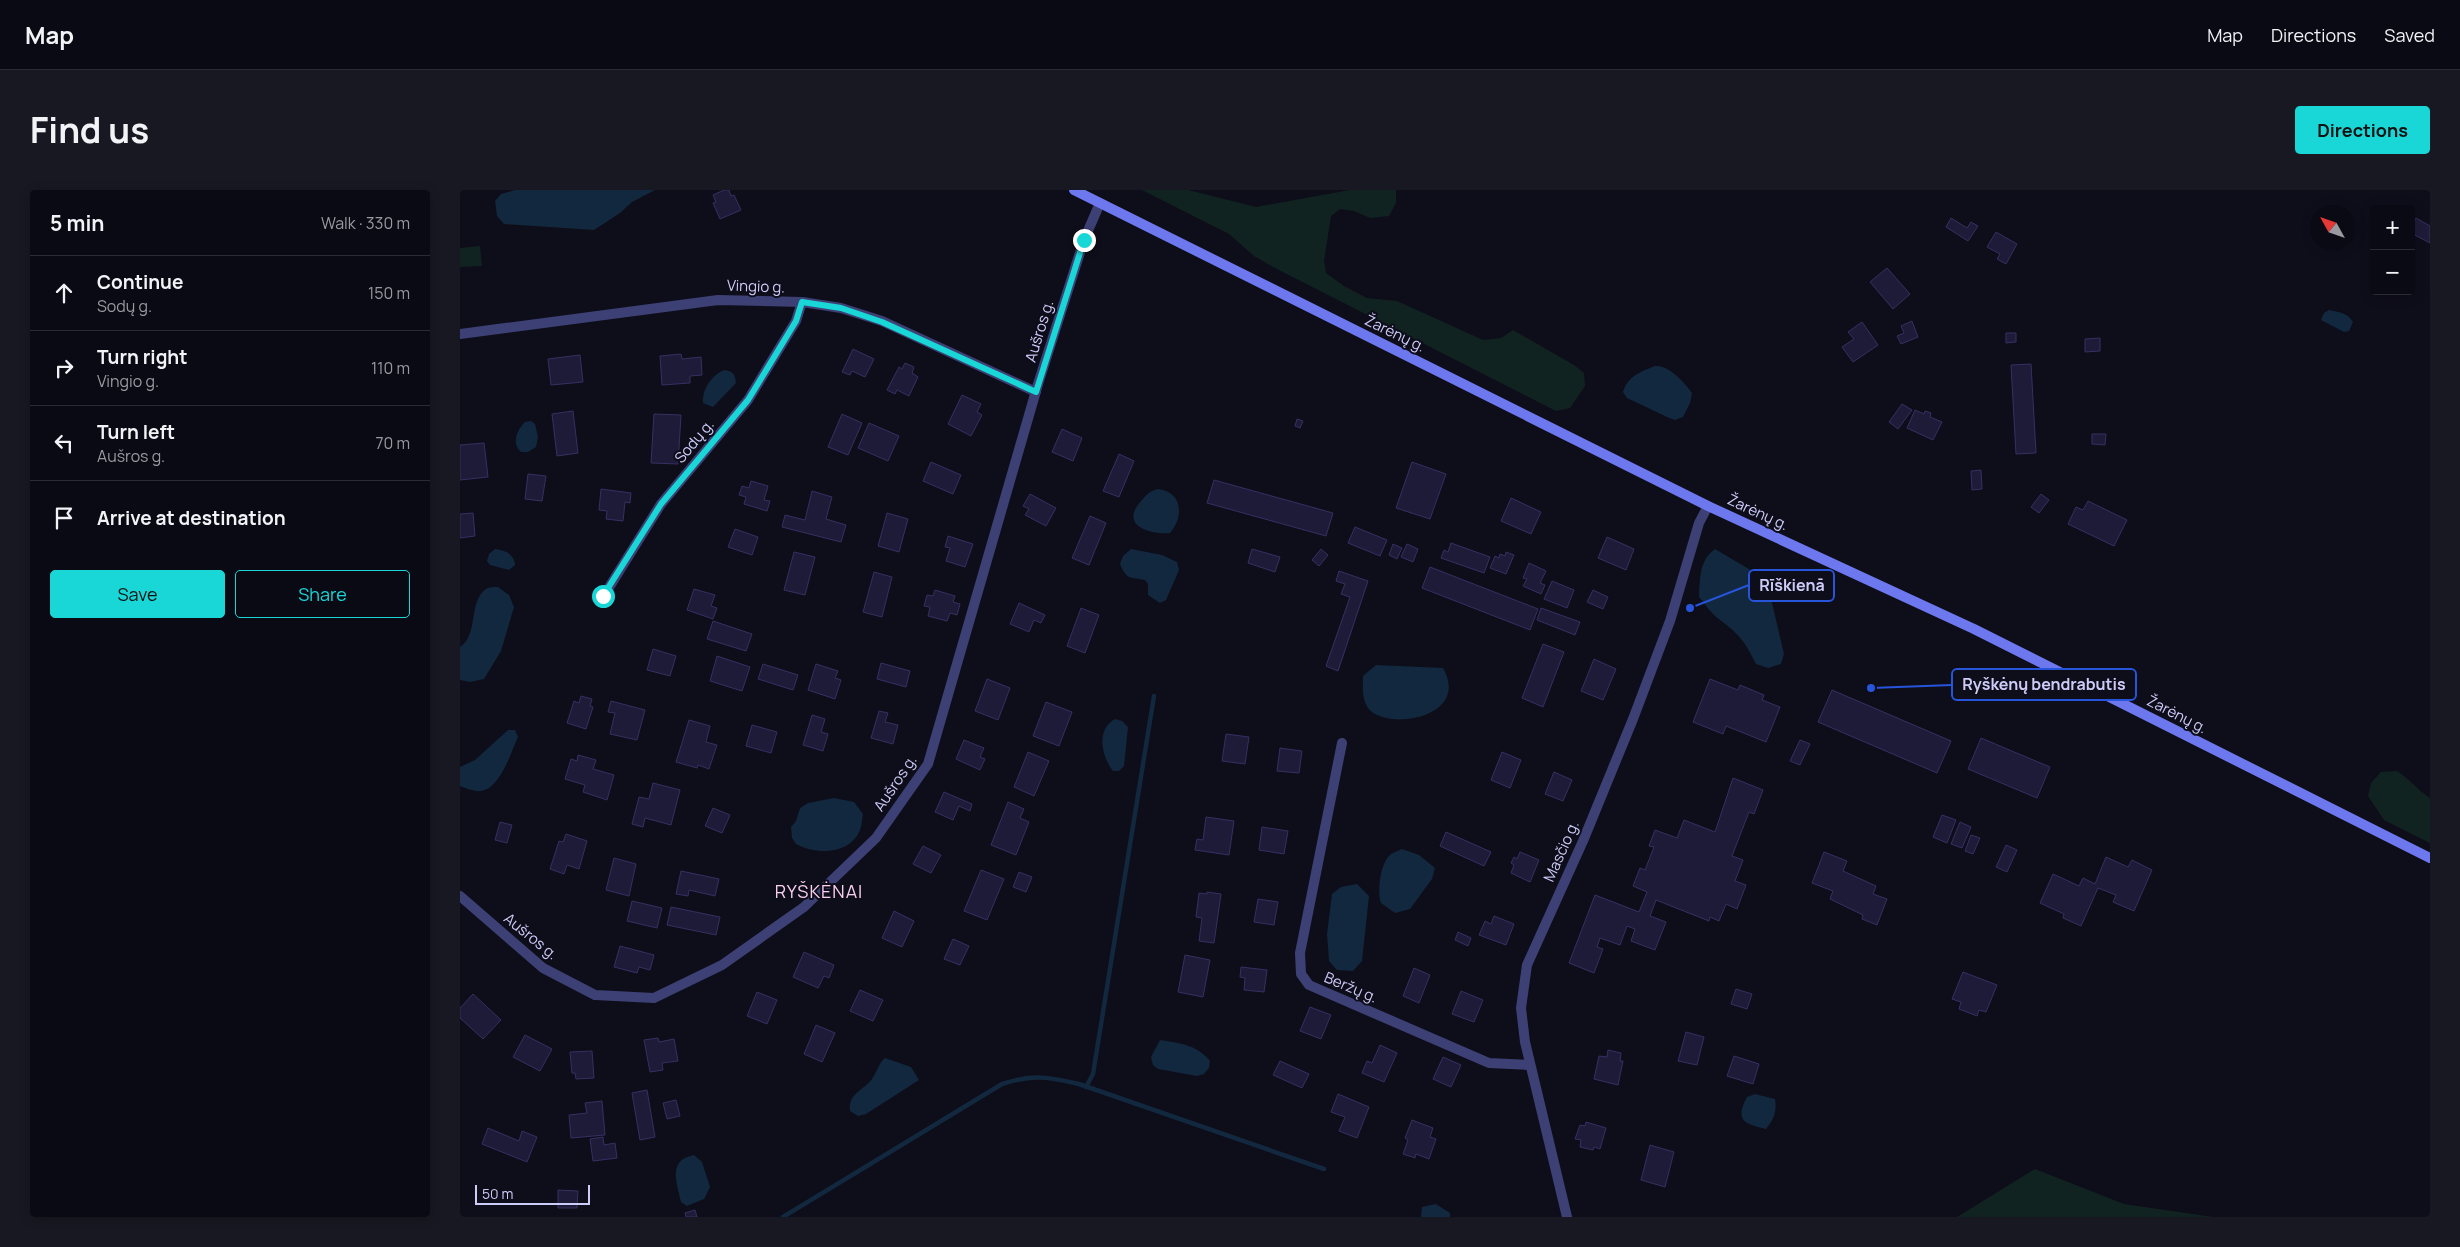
<!DOCTYPE html>
<meta charset="utf-8">
<style>
body{margin:0;font-family:Manrope,sans-serif;background:#181822;color:#f1f3f6}
.controls{position:absolute;right:15px;top:15px;display:grid;overflow:hidden;border-radius:5px;box-shadow:0 2px 12px #0003}
.controls button{width:45px;height:45px;display:grid;place-items:center;padding:0;border:0;border-bottom:1px solid #2a2b34;background:#0a0a14;color:#f1f3f6;font:25px sans-serif}
.compass{position:absolute;left:1850px;top:15px;width:45px;height:45px;border-radius:50%;background:#0a0a14;box-shadow:0 2px 12px #0003;rotate:310deg}
.scale{position:absolute;left:15px;bottom:12px;width:115px;box-sizing:border-box;padding-left:5px;border:2px solid #cdccf9;border-top:0;font-size:14px;line-height:18px;white-space:nowrap;color:#cdccf9;-webkit-text-stroke:4px #0e0d1a;paint-order:stroke}
.stop{position:absolute;width:15px;height:15px;margin:-11px;border:4px solid #1ad7d7;border-radius:50%;background:#fff}
.stop.end{background:#1ad7d7;border-color:#fff;box-shadow:0 1px 5px #0008}
.list{margin:0;padding:0;list-style:none}
h2{display:flex;justify-content:space-between;align-items:center;height:65px;margin:0;padding:0 20px;font-size:21px}
h2 small{font-size:16px;font-weight:400;color:#999aa0}
.list li{display:grid;grid-template-columns:32px 1fr auto;gap:15px;align-items:center;box-sizing:border-box;height:75px;padding:0 20px;border-top:1px solid #2a2b34}
.list b{display:block;font-size:19px;white-space:nowrap}
.list p{margin:0;font-size:16px;white-space:nowrap;color:#999aa0}
.list em{font-size:16px;font-style:normal;color:#999aa0}
.actions{display:flex;gap:10px;padding:15px 20px}
.actions a{flex:1;padding:11px 0;border:1px solid #1ad7d7;border-radius:5px;text-align:center;font-size:18px;color:#1ad7d7}
.actions .main{background:#1ad7d7;color:#111}
.icon{flex:none;width:28px;height:28px;fill:none;stroke:currentColor;stroke-width:2;stroke-linecap:round;stroke-linejoin:round}
.map{position:relative;flex:none;width:1970px;height:1027px;overflow:hidden;border-radius:5px}
header{display:flex;align-items:center;gap:30px;box-sizing:border-box;height:70px;padding:0 25px;background:#0a0a14;border-bottom:1px solid #2a2b34}
header strong{font-size:24px}
nav{display:flex;gap:28px;margin-inline-start:auto;font-size:18px}
.intro{display:flex;align-items:center;justify-content:space-between;box-sizing:border-box;height:120px;padding:0 30px}
h1{margin:0;font-size:35px}
.button{padding:12px 22px;border-radius:5px;background:#1ad7d7;color:#111;font-size:18px;font-weight:700}
main{display:flex;gap:30px;padding:0 30px}
aside{flex:1;background:#0a0a14;border-radius:5px;box-shadow:0 2px 12px #0003}
.map>svg:first-child{display:block}
.green{fill:#112321}
.water{fill:#12283e}
.lines{fill:none;stroke-linecap:round;stroke-linejoin:round}
.stream{stroke:#12283e;stroke-width:4.5}
.building{fill:#1e1b39;stroke:#353062}
.minor{stroke:#3d4074;stroke-width:10}
.secondary{stroke:#6e78ee;stroke-width:10}
.route{stroke:#1ad7d7;stroke-width:6}
.labels{text-anchor:middle;dominant-baseline:central;stroke-width:4;stroke-linejoin:round;paint-order:stroke}
.street-label{font-size:15px;fill:#cdccf9;stroke:#0e0d1a}
.quarter-label{font-size:18px;letter-spacing:1px;fill:#f9ceee;stroke:#0e0d1a}
.leader{fill:none;stroke:#2654da;stroke-width:2}
.callout-dot{fill:#2654da;stroke:#0e0d1a;stroke-width:2}
.callout{fill:#0e0d1a;stroke:#2654da;stroke-width:2}
.callout-label{font-size:16px;text-anchor:middle;font-weight:bold;fill:#cdccf9}
</style>
<header>
<strong>Map</strong>
<nav><a>Map</a><a>Directions</a><a>Saved</a></nav>
</header>
<div class="intro"><h1>Find us</h1><a class="button">Directions</a></div>
<main>
<aside>
<h2>5 min<small>Walk · 330 m</small></h2>
<ul class="list">
<li><svg class="icon" aria-label="ahead" viewBox="0 0 24 24"><path d="M12 20V5M6 11l6-6 6 6"/></svg><div><b>Continue</b><p>Sodų g.</p></div><em>150 m</em></li>
<li><svg class="icon" aria-label="right" viewBox="0 0 24 24"><path d="M7 20v-9h11M14 6l5 5-5 5"/></svg><div><b>Turn right</b><p>Vingio g.</p></div><em>110 m</em></li>
<li><svg class="icon" aria-label="left" viewBox="0 0 24 24"><path d="M17 20v-9H6M10 6l-5 5 5 5"/></svg><div><b>Turn left</b><p>Aušros g.</p></div><em>70 m</em></li>
<li><svg class="icon" aria-label="arrive" viewBox="0 0 24 24"><path d="M6 21V4h12l-3 4 3 4H6"/></svg><div><b>Arrive at destination</b></div></li>
</ul>
<div class="actions"><a class="main">Save</a><a>Share</a></div>
</aside>
<div class="map">
<svg width="1970" height="1027" viewBox="0 0 1970 1027">
<rect width="100%" height="100%" fill="#0e0d1a"/>
<!-- green -->
<g class="green">
<polygon points="682,0 728,0 796,17 890,0 936,0 936,13 929,26 910,28 894,21 880,19 871,26 864,71 866,83 884,96 907,108 937,111 1023,150 1041,148 1053,140 1114,175 1124,183 1125,196 1110,218 1096,221 817,79 794,66 769,44"/>
<polygon points="20,56 22,76 0,77 0,58"/>
<path d="M 1937,581 C 1950,589 1957,600 1970,608 L 1970,653 L 1924,630 L 1908,606 L 1911,593 L 1921,582 Z"/>
<polygon points="1575,979 1664,1014 1753,1027 1497,1027"/>
</g>
<!-- water -->
<g class="water">
<polygon points="55,0 195,0 172,12 160,23 134,40 44,34 37,26 35,11 41,4"/>
<path d="M 1869,120 C 1879,122 1888,123 1893,132 L 1889,141 L 1884,142 L 1861,130 L 1864,123 Z"/>
<path d="M 1195,176 C 1209,175 1224,192 1232,203 L 1230,213 L 1223,227 L 1215,230 L 1207,227 L 1167,208 L 1163,202 C 1168,186 1180,182 1195,176 Z"/>
<path d="M 264,180 C 273,181 275,184 276,193 L 253,217 L 243,213 C 242,199 251,186 264,180 Z"/>
<path d="M 71,231 L 75,234 L 78,247 L 76,257 L 68,262 L 61,262 C 51,253 57,240 65,232 Z"/>
<path d="M 698,299 C 723,302 724,327 710,343 C 687,345 659,334 682,310 C 687,304 690,301 698,299 Z"/>
<path d="M 35,359 C 45,360 54,364 55,375 L 49,380 L 30,375 L 27,371 L 29,364 Z"/>
<path d="M 671,359 L 702,365 L 717,372 L 719,380 L 706,410 L 700,413 L 688,405 L 688,394 L 685,390 C 669,387 667,390 660,374 L 663,366 Z"/>
<path d="M 1255,359 L 1299,385 L 1309,400 L 1324,464 L 1321,474 L 1308,478 L 1296,474 C 1285,452 1280,445 1260,430 C 1252,425 1245,414 1239,407 C 1240,389 1239,370 1255,359 Z"/>
<path d="M 38,397 L 49,405 L 54,417 L 41,461 L 24,489 L 10,492 L 0,490 L 0,457 C 19,445 8,411 26,399 C 29,397 35,397 38,397 Z"/>
<path d="M 916,475 L 983,478 C 1010,525 936,540 912,522 C 901,513 903,497 903,486 Z"/>
<path d="M 655,529 L 662,531 L 668,537 L 664,576 L 659,581 L 653,581 C 642,567 635,540 655,529 Z"/>
<path d="M 48,540 L 55,540 L 58,547 C 50,564 39,604 16,601 C 11,600 5,598 0,596 L 0,577 L 15,570 Z"/>
<path d="M 374,608 L 394,612 L 403,624 C 402,629 402,635 400,640 C 390,665 356,665 336,654 L 332,648 L 331,637 L 336,631 L 340,618 L 348,613 Z"/>
<path d="M 942,659 L 959,665 L 975,678 L 972,689 L 950,719 L 935,723 L 921,713 C 917,701 920,673 931,664 C 934,662 938,661 942,659 Z"/>
<polygon points="897,694 909,706 902,771 893,781 877,780 869,771 867,744 872,704 881,697"/>
<path d="M 700,850 C 719,853 738,855 750,871 L 749,878 L 744,884 L 737,886 L 698,879 L 693,875 L 691,867 Z"/>
<path d="M 425,868 L 451,877 L 459,890 L 406,924 L 398,926 L 390,921 C 388,903 403,901 412,889 C 417,882 418,874 425,868 Z"/>
<path d="M 1295,904 L 1315,909 C 1317,922 1314,929 1306,939 C 1285,934 1274,931 1287,907 Z"/>
<path d="M 234,965 L 242,972 L 250,997 L 244,1009 L 227,1016 L 221,1012 C 217,993 207,970 234,965 Z"/>
<polygon points="976,1014 990,1023 990,1027 961,1027 962,1017"/>
</g>
<g class="lines">
<!-- stream -->
<g class="stream">
<polyline points="626,897 633,884 694,506"/>
<path d="M 323,1027 L 542,894 C 572,884 589,887 619,894 L 864,979"/>
</g>
</g>
<!-- building -->
<g class="building">
<polygon points="264,0 269,0 271,6 274,5 281,20 260,29 253,13 256,12 253,5"/>
<polygon points="1491,28 1507,38 1511,32 1518,36 1508,51 1486,37"/>
<polygon points="1956,28 1970,36 1970,53 1951,43 1951,36"/>
<polygon points="1536,42 1557,54 1546,74 1537,69 1540,64 1527,57"/>
<polygon points="1427,78 1450,104 1433,119 1410,92"/>
<polygon points="1452,131 1458,147 1441,154 1437,146 1444,143 1441,136"/>
<polygon points="1402,132 1418,155 1393,172 1382,157 1394,149 1388,142"/>
<polygon points="1546,143 1556,143 1556,152 1546,153"/>
<polygon points="1640,148 1640,161 1625,162 1625,149"/>
<polygon points="393,159 414,169 405,187 392,181 390,185 382,182"/>
<polygon points="221,164 222,169 241,167 242,185 230,186 230,193 202,195 200,166"/>
<polygon points="120,165 123,192 91,195 88,169"/>
<polygon points="445,173 454,177 452,183 458,187 449,206 437,200 435,204 427,200 439,177 442,179"/>
<polygon points="1571,174 1576,263 1556,264 1551,175"/>
<polygon points="502,205 521,214 517,222 522,225 511,246 488,234"/>
<polygon points="1442,214 1452,220 1438,239 1429,232"/>
<polygon points="1455,220 1464,224 1465,221 1471,223 1470,227 1482,232 1473,250 1447,238"/>
<polygon points="113,221 118,263 97,266 92,224"/>
<polygon points="194,224 221,225 218,274 191,273"/>
<polygon points="382,224 402,233 388,265 368,257"/>
<polygon points="837,229 843,231 840,238 835,236"/>
<polygon points="409,233 439,246 428,271 398,258"/>
<polygon points="602,239 622,248 613,271 592,262"/>
<polygon points="1632,244 1646,244 1645,255 1632,254"/>
<polygon points="24,253 28,287 0,290 0,255"/>
<polygon points="659,264 674,271 659,307 643,301"/>
<polygon points="471,272 501,285 493,304 463,291"/>
<polygon points="952,272 986,284 970,329 936,318"/>
<polygon points="1521,280 1522,299 1512,300 1511,281"/>
<polygon points="68,284 86,286 82,311 65,309"/>
<polygon points="754,290 873,323 866,346 747,313"/>
<polygon points="291,291 308,296 304,310 310,311 307,321 284,314 286,307 279,305 282,296 289,298"/>
<polygon points="141,299 171,303 170,313 165,312 163,331 146,329 147,321 139,320"/>
<polygon points="352,301 372,307 366,329 386,335 381,352 322,337 325,325 345,330"/>
<polygon points="570,304 596,318 586,336 565,325 569,319 563,316"/>
<polygon points="1581,304 1589,310 1579,323 1571,317"/>
<polygon points="1051,308 1081,322 1071,344 1041,331"/>
<polygon points="1628,311 1667,330 1654,356 1608,334 1616,317 1623,320"/>
<polygon points="13,323 15,346 0,348 0,324"/>
<polygon points="427,323 448,329 439,362 418,356"/>
<polygon points="630,326 646,333 629,375 612,368"/>
<polygon points="895,337 927,350 920,366 888,353"/>
<polygon points="275,339 298,347 292,365 268,357"/>
<polygon points="488,346 513,354 505,377 486,371 490,358 485,357"/>
<polygon points="1147,347 1174,359 1166,380 1138,368"/>
<polygon points="991,353 1030,367 1024,383 981,368 984,360 988,362"/>
<polygon points="933,354 942,358 937,369 929,365"/>
<polygon points="947,354 958,359 953,372 941,367"/>
<polygon points="792,359 820,367 815,382 788,373"/>
<polygon points="861,359 868,365 859,376 852,370"/>
<polygon points="334,362 355,367 345,405 324,400"/>
<polygon points="1046,362 1054,365 1046,384 1030,378 1035,366 1039,368 1040,364 1045,366"/>
<polygon points="1069,373 1086,381 1080,393 1085,395 1081,404 1063,396 1067,389 1063,388"/>
<polygon points="970,377 1078,419 1070,440 962,398"/>
<polygon points="879,381 908,391 878,481 866,476 890,407 881,404 885,394 876,391"/>
<polygon points="414,382 432,387 422,427 403,422"/>
<polygon points="1092,391 1114,400 1107,418 1084,409"/>
<polygon points="234,399 255,405 251,416 257,418 253,429 227,420"/>
<polygon points="475,400 495,406 493,412 500,414 497,425 490,423 487,431 468,426 470,417 464,416 467,405 473,406"/>
<polygon points="1133,400 1148,407 1143,419 1127,412"/>
<polygon points="559,413 585,425 581,433 574,430 569,442 550,434"/>
<polygon points="621,418 639,425 625,463 607,456"/>
<polygon points="1081,418 1120,432 1115,445 1077,430"/>
<polygon points="253,431 292,444 286,461 247,449"/>
<polygon points="1083,454 1104,462 1083,517 1062,508"/>
<polygon points="193,459 216,466 210,486 187,480"/>
<polygon points="257,466 290,477 282,501 250,491"/>
<polygon points="1134,469 1156,479 1143,510 1121,501"/>
<polygon points="421,473 450,481 446,497 417,489"/>
<polygon points="303,474 338,485 333,500 298,489"/>
<polygon points="356,474 378,481 375,488 381,490 375,509 348,500"/>
<polygon points="527,489 550,498 538,530 515,521"/>
<polygon points="1250,489 1278,500 1280,495 1304,505 1302,510 1320,517 1306,552 1266,536 1263,544 1233,532"/>
<polygon points="1372,500 1491,551 1477,583 1358,532"/>
<polygon points="121,506 132,509 130,516 133,517 126,539 107,533 114,511 119,513"/>
<polygon points="151,511 185,520 177,550 150,544 155,523 148,522"/>
<polygon points="586,512 612,522 599,556 573,546"/>
<polygon points="419,521 428,523 425,532 438,535 433,554 411,548"/>
<polygon points="352,525 365,529 361,542 368,544 363,561 343,555"/>
<polygon points="229,530 250,536 246,552 257,555 249,579 238,575 237,578 216,572"/>
<polygon points="292,535 317,542 311,563 286,556"/>
<polygon points="766,544 789,547 785,574 762,571"/>
<polygon points="1521,548 1590,577 1577,608 1508,579"/>
<polygon points="504,550 524,558 520,567 525,569 520,580 496,569"/>
<polygon points="1340,550 1350,554 1340,575 1330,571"/>
<polygon points="820,558 842,561 839,583 817,581"/>
<polygon points="568,562 589,571 574,606 554,597"/>
<polygon points="1042,562 1061,570 1050,598 1031,590"/>
<polygon points="118,565 136,570 133,579 154,585 147,610 123,602 125,595 105,589 111,569 117,571"/>
<polygon points="1094,582 1112,590 1103,611 1085,604"/>
<polygon points="1273,588 1303,600 1294,624 1289,622 1272,666 1283,670 1275,691 1286,695 1277,719 1266,714 1259,731 1250,727 1249,731 1196,710 1190,726 1206,732 1195,760 1171,751 1175,739 1167,736 1160,755 1140,748 1137,757 1143,759 1134,783 1109,773 1135,705 1179,722 1187,702 1173,696 1180,678 1185,680 1194,657 1189,656 1195,640 1217,648 1224,630 1255,642"/>
<polygon points="193,593 220,600 211,635 185,628 183,637 172,634 179,607 189,609"/>
<polygon points="484,602 512,614 510,621 499,616 493,630 475,622"/>
<polygon points="548,612 564,619 560,628 569,632 556,665 531,655"/>
<polygon points="253,618 270,625 262,643 245,636"/>
<polygon points="1482,625 1496,630 1487,653 1473,647"/>
<polygon points="746,627 774,631 769,665 735,660 737,649 743,650"/>
<polygon points="40,632 52,635 47,653 35,650"/>
<polygon points="1500,632 1511,637 1502,658 1491,654"/>
<polygon points="802,637 828,641 824,664 799,660"/>
<polygon points="986,642 1031,662 1024,676 980,656"/>
<polygon points="106,644 127,651 119,679 107,675 104,684 90,679 99,651 103,652"/>
<polygon points="1511,645 1520,648 1513,664 1505,661"/>
<polygon points="1546,655 1557,660 1547,682 1536,677"/>
<polygon points="463,656 481,665 471,683 453,674"/>
<polygon points="1060,662 1079,670 1070,692 1051,683 1054,675 1051,673 1054,667 1057,669"/>
<polygon points="1364,662 1387,671 1383,681 1416,696 1413,704 1427,709 1417,735 1402,729 1403,725 1370,709 1373,701 1352,693"/>
<polygon points="1646,667 1668,677 1672,670 1692,680 1674,721 1653,712 1656,705 1638,698 1621,736 1603,728 1604,724 1580,713 1593,684 1619,696 1623,688 1635,694"/>
<polygon points="154,668 176,674 169,706 146,700"/>
<polygon points="521,680 544,689 527,730 504,721"/>
<polygon points="221,681 259,689 255,706 229,700 228,706 216,704"/>
<polygon points="559,682 572,687 566,702 553,697"/>
<polygon points="747,702 761,704 754,753 739,751 742,728 736,727 739,703 747,704"/>
<polygon points="798,709 818,712 814,735 794,732"/>
<polygon points="172,711 202,718 197,738 167,731"/>
<polygon points="211,717 260,727 256,745 207,735"/>
<polygon points="434,721 454,731 442,757 422,748"/>
<polygon points="1034,726 1054,734 1046,755 1019,745 1025,731 1031,734"/>
<polygon points="998,742 1011,748 1008,756 995,750"/>
<polygon points="493,749 509,756 500,775 484,769"/>
<polygon points="160,756 194,765 190,780 179,777 177,783 154,777"/>
<polygon points="344,762 374,775 369,788 364,786 358,798 333,787"/>
<polygon points="725,765 750,770 743,807 718,802"/>
<polygon points="781,777 807,780 804,802 784,800 785,788 780,787"/>
<polygon points="954,778 970,785 959,813 943,806"/>
<polygon points="1503,782 1537,795 1526,822 1519,820 1517,826 1499,819 1501,812 1492,809"/>
<polygon points="1276,799 1292,804 1287,819 1271,814"/>
<polygon points="400,800 423,810 413,831 390,821"/>
<polygon points="1001,801 1023,810 1014,832 992,824"/>
<polygon points="297,802 317,810 307,834 287,826"/>
<polygon points="13,804 41,830 23,849 0,828 0,818"/>
<polygon points="850,817 871,825 861,849 840,841"/>
<polygon points="356,835 375,843 362,872 344,864"/>
<polygon points="1226,842 1244,847 1237,875 1218,871"/>
<polygon points="65,845 92,859 80,881 53,867"/>
<polygon points="198,848 199,852 214,849 218,871 202,873 203,880 190,882 184,850"/>
<polygon points="920,855 937,863 924,892 902,883 907,871 912,873"/>
<polygon points="1148,860 1161,863 1160,871 1163,871 1158,895 1134,889 1139,866 1147,867"/>
<polygon points="132,861 134,888 116,889 115,883 112,883 110,862"/>
<polygon points="1274,866 1299,874 1293,894 1267,886"/>
<polygon points="983,867 1001,875 991,897 973,889"/>
<polygon points="820,871 849,884 842,898 813,885"/>
<polygon points="187,900 195,947 180,950 172,903"/>
<polygon points="878,904 909,917 897,948 879,941 885,927 871,922"/>
<polygon points="216,910 220,926 207,929 203,913"/>
<polygon points="142,911 145,945 111,948 109,925 127,923 125,913"/>
<polygon points="952,930 973,938 970,947 976,949 969,969 956,964 955,968 943,964 948,950 945,948"/>
<polygon points="1126,932 1146,938 1140,959 1134,957 1133,960 1120,957 1121,950 1115,949 1120,935 1125,936"/>
<polygon points="28,938 59,951 62,941 77,947 67,972 22,954"/>
<polygon points="143,947 144,955 155,953 157,968 133,971 130,949"/>
<polygon points="1190,955 1214,962 1205,997 1181,990"/>
<polygon points="98,1000 118,1001 117,1018 98,1018"/>
<polygon points="235,1020 237,1027 226,1027 225,1023"/>
</g>
<g class="lines">
<!-- minor -->
<g class="minor">
<polyline points="0,144 258,110 342,112 381,118 422,131 576,202"/>
<polyline points="143,407 201,314 288,210 336,131 342,112"/>
<polyline points="882,553 840,763 841,784 849,795 1029,873 1070,875"/>
<polyline points="0,706 83,778 135,805 194,808 262,775 344,717 416,648 468,574 578,194 624,50 640,13"/>
<polyline points="1107,1027 1065,852 1061,818 1067,775 1123,651 1173,529 1210,431 1239,333 1248,316"/>
</g>
<!-- secondary -->
<polyline class="secondary" points="614,0 1248,316 1514,439 1970,668"/>
</g>
<g class="lines">
<!-- route -->
<polyline class="route" points="143,406 201,314 288,210 336,131 342,112 381,118 422,132 576,202 624,50"/>
</g>
<g class="labels">
<!-- street labels -->
<g class="street-label">
<text transform="translate(296 96) rotate(2)">Vingio g.</text>
<text transform="translate(579 141) rotate(-73)">Aušros g.</text>
<text transform="translate(935 143) rotate(26)">Žarėnų g.</text>
<text transform="translate(234 251) rotate(-50)">Sodų g.</text>
<text transform="translate(1298 322) rotate(25)">Žarėnų g.</text>
<text transform="translate(1717 524) rotate(27)">Žarėnų g.</text>
<text transform="translate(435 593) rotate(-56)">Aušros g.</text>
<text transform="translate(1101 661) rotate(-66)">Masčio g.</text>
<text transform="translate(71 746) rotate(39)">Aušros g.</text>
<text transform="translate(891 797) rotate(23)">Beržų g.</text>
</g>
<!-- quarter labels -->
<g class="quarter-label">
<text x="359" y="701">RYŠKĖNAI</text>
</g>
</g>
<!-- callouts -->
<path class="leader" d="M1230 418L1289 395M1411 498L1492 495"/>
<g class="callout-dot">
<circle cx="1230" cy="418" r="5"/>
<circle cx="1411" cy="498" r="5"/>
</g>
<g class="callout">
<rect x="1289" y="380" width="85" height="31" rx="5"/>
<rect x="1492" y="479" width="184" height="31" rx="5"/>
</g>
<g class="callout-label">
<text x="1332" y="401">Rīškienā</text>
<text x="1584" y="500">Ryškėnų bendrabutis</text>
</g>
</svg>
<div class="controls">
<button>+</button>
<button>−</button>
</div>
<svg class="compass" viewBox="-18 -18 36 36"><path d="M0-13l5 13h-10z" fill="#e53935"/><path d="M0 13l5-13h-10z" fill="#999aa0"/></svg>
<div class="scale">50 m</div>
<div class="stop" style="left:143px;top:406px"></div>
<div class="stop end" style="left:624px;top:50px"></div>
</div>
</main>
